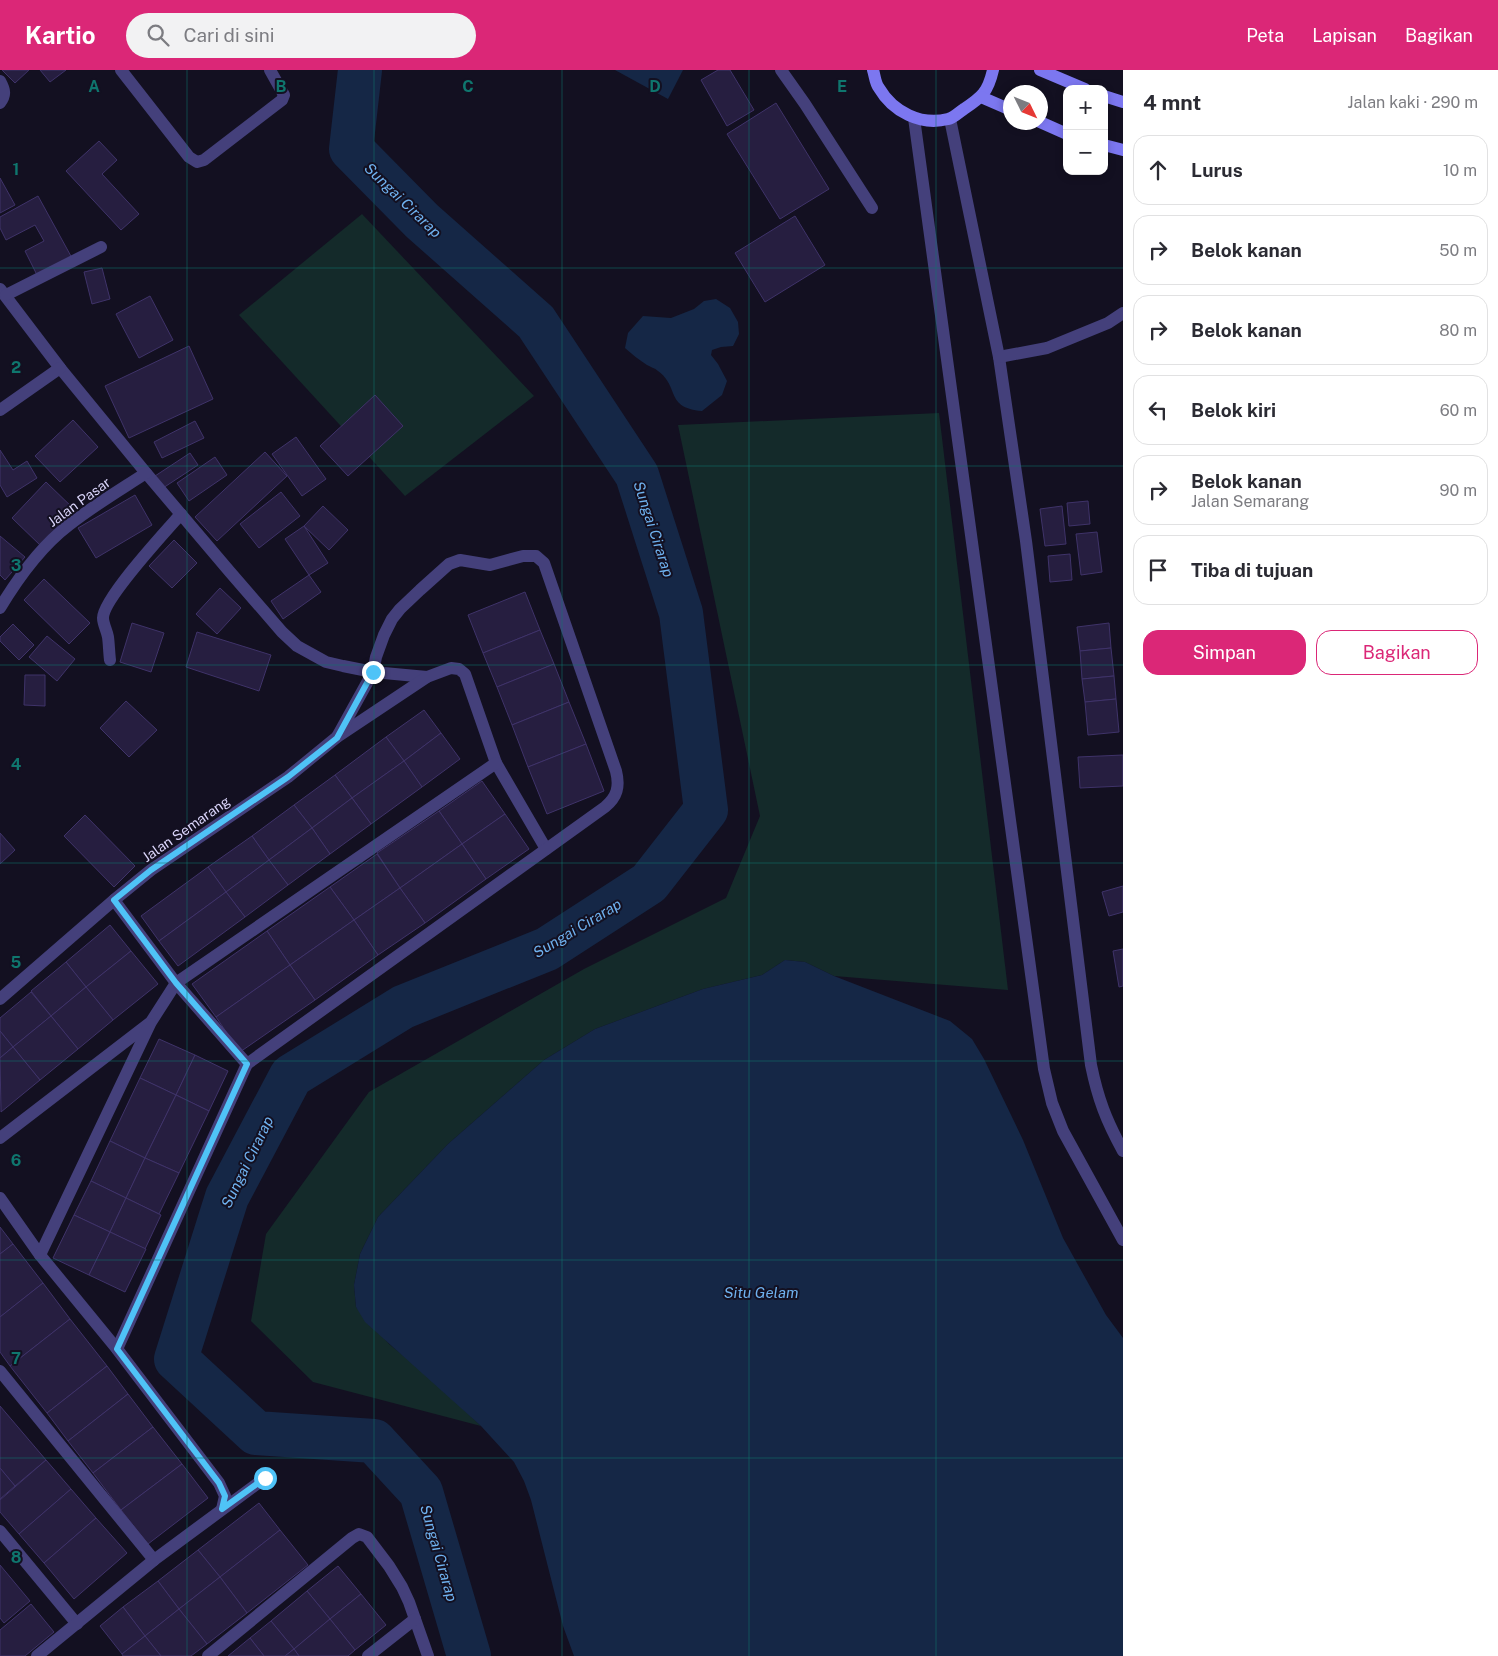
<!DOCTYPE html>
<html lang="id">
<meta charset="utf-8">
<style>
body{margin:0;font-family:"Public Sans",sans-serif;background:#f2f2f3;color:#2b2b33}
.controls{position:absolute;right:15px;top:15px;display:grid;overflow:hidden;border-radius:10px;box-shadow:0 2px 8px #0003}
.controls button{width:45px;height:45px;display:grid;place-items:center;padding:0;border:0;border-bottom:1px solid #e1e1e2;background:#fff;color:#2b2b33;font:25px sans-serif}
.compass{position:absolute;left:1003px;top:15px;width:45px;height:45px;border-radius:50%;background:#fff;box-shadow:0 2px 8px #0003;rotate:133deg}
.stop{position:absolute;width:15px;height:15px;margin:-11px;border:4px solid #4fc3f7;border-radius:50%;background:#fff}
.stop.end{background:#4fc3f7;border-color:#fff;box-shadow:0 1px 5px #0008}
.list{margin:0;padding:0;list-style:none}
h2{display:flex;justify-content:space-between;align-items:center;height:65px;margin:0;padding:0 20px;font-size:21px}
h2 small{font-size:16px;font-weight:400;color:#7c7c81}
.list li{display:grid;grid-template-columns:32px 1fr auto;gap:15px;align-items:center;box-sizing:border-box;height:70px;margin:0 10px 10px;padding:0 10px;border:1px solid #e1e1e2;border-radius:15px}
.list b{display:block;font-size:19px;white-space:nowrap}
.list p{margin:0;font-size:16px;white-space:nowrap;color:#7c7c81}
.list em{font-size:16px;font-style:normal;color:#7c7c81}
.actions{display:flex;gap:10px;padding:15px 20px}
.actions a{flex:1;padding:11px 0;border:1px solid #db2777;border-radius:15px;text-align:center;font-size:18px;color:#db2777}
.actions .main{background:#db2777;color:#fff}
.icon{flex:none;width:28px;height:28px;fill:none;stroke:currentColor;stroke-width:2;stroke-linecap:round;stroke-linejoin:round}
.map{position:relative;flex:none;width:1123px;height:1586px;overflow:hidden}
header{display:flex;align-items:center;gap:30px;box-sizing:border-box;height:70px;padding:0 25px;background:#db2777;color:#fff}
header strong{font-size:24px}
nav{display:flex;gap:28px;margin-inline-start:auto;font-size:18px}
.search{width:350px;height:45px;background:#f2f2f3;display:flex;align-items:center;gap:12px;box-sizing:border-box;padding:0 18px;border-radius:28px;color:#7c7c81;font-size:19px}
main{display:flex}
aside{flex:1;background:#fff}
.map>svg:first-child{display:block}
.green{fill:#142a2a}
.water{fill:#152746}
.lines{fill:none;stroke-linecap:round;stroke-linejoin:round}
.river{stroke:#152746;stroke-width:44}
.building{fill:#261e40;stroke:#3f3369}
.lane{stroke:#44407b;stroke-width:12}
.street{stroke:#44407b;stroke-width:12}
.secondary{stroke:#7c77f0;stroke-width:12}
.route{stroke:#4fc3f7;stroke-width:6}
.grid{fill:none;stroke:#0f766e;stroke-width:1;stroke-opacity:0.55}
.labels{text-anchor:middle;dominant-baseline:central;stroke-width:4;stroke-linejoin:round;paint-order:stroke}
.street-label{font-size:14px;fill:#dad5fa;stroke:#131021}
.water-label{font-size:15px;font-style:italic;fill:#6fb1ef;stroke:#131021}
.grid-label{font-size:16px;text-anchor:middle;font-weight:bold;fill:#0f766e;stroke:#131021;stroke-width:4;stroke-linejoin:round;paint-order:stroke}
</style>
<header>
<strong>Kartio</strong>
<div class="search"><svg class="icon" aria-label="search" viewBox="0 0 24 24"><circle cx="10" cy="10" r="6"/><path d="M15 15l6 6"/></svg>Cari di sini</div>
<nav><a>Peta</a><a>Lapisan</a><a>Bagikan</a></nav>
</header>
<main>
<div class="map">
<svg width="1123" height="1586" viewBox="0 0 1123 1586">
<rect width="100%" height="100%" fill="#131021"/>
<!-- green -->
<g class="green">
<polygon points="362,144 534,326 405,426 239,245"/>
<polygon points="939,343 1008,920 834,906 805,892 785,890 762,905 703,919 595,959 544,990 448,1074 378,1147 360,1184 354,1215 356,1237 389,1274 428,1306 481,1356 313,1312 251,1251 266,1164 369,1022 584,899 726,828 760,746 678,355"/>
</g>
<!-- water -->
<g class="water">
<polygon points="615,0 683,0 668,29"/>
<path d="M 716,229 L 730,238 L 738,252 L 739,264 L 733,276 L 721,277 L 712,280 L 711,285 L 718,294 L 727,311 L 722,325 L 702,341 C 665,338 680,317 658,301 C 655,298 650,297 647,295 C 639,290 632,284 625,278 L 628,263 L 643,246 L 671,248 L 694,239 L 704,231 Z"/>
<polygon points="785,890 805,892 834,906 950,951 972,969 984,989 1023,1070 1063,1168 1106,1245 1123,1268 1123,1586 574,1586 563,1556 531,1430 524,1411 514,1392 481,1356 365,1252 356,1237 354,1215 360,1184 378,1147 448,1074 544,990 595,959 703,919 762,905"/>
</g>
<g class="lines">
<!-- river -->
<polyline class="river" points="360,0 351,79 422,151 536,252 637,405 681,543 706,740 649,813 547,879 403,937 291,1006 227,1127 176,1289 256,1363 374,1371 421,1422 469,1586"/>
</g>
<!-- building -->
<g class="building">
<polygon points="2,0 29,0 15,13"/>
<polygon points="40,0 66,0 50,12"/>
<polygon points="718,0 730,0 754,40 727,56 701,10"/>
<polygon points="776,33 829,119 780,149 727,64"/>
<polygon points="99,71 117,90 102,104 139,144 121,160 66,101"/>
<polygon points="0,108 15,135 0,143"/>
<polygon points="38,126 72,188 37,205 25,181 44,171 35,155 6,170 0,158 0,147"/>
<polygon points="795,146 825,195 765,232 735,183"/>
<polygon points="102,198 110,229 92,234 84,202"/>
<polygon points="150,226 173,270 139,288 116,244"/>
<polygon points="189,276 213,329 129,368 105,316"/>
<polygon points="375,325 403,356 348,406 320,376"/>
<polygon points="73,350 98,377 60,412 35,386"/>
<polygon points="195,351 204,368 162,388 154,372"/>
<polygon points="296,367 326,409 302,426 272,384"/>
<polygon points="0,380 13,400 27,391 37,408 7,427 0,415"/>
<polygon points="265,382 287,406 217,471 195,447"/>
<polygon points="190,383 198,395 163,418 155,406"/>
<polygon points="215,387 227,405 189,431 177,413"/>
<polygon points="46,412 76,441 41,476 12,448"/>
<polygon points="281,422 300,446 259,478 240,454"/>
<polygon points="135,425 152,455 96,488 78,458"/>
<polygon points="1088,431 1090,454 1069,456 1067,433"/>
<polygon points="323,436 348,460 329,480 304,456"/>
<polygon points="1062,436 1066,474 1045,476 1040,439"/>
<polygon points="304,456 328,493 309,505 285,469"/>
<polygon points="1097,462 1102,502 1081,505 1076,464"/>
<polygon points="0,466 25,487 5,510 0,505"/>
<polygon points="174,470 197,493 172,518 149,496"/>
<polygon points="1070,484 1072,510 1050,512 1048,486"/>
<polygon points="309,505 321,522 283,549 271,531"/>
<polygon points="44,509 90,553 69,574 24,530"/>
<polygon points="220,518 241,538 217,564 196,544"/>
<polygon points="525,522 540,560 483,583 468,545"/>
<polygon points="132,553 164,563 151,602 120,592"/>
<polygon points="1109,553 1111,578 1080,581 1077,557"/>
<polygon points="13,554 34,575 19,590 0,571 0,567"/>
<polygon points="540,560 554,594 497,617 483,583"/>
<polygon points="197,562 271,585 259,621 186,597"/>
<polygon points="47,566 75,589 57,611 29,587"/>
<polygon points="1111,578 1114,606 1082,609 1080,581"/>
<polygon points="554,594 569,632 512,655 497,617"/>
<polygon points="25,605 45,605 45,636 24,635"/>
<polygon points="1114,606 1116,629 1085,632 1082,609"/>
<polygon points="1116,629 1119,662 1088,665 1085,632"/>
<polygon points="126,631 157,660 129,687 100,658"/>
<polygon points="569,632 586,674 528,697 512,655"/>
<polygon points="424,640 441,663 404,691 386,667"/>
<polygon points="441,663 460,689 422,717 404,691"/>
<polygon points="386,667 404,691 352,728 335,705"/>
<polygon points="586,674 604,721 547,744 528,697"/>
<polygon points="1123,685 1123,716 1080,718 1078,687"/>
<polygon points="404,691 422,717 371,754 352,728"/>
<polygon points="335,705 352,728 312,758 294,735"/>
<polygon points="482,711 505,744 462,774 439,741"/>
<polygon points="352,728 371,754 330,784 312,758"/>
<polygon points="294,735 312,758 269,790 252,766"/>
<polygon points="439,741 462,774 400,818 377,783"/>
<polygon points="505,744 529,779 486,809 462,774"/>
<polygon points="85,745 135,796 114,817 64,766"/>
<polygon points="312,758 330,784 288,815 269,790"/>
<polygon points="0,763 15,780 0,794"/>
<polygon points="252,766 269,790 226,822 208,797"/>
<polygon points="462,774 486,809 425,853 400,818"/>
<polygon points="377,784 400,818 354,850 330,817"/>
<polygon points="269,790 288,815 245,847 226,822"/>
<polygon points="208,797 226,822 159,871 141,846"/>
<polygon points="1123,816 1123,842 1109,846 1102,822"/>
<polygon points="330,817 354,850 290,895 267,861"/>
<polygon points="400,818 425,853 378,885 354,850"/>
<polygon points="226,822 245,847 178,896 159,871"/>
<polygon points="354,850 378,885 315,930 290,895"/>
<polygon points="110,855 131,881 86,917 66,892"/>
<polygon points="267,861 290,895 216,947 192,914"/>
<polygon points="1123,879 1123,916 1119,917 1113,881"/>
<polygon points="131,881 158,914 113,950 86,917"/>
<polygon points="66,892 86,917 51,946 31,921"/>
<polygon points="290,895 315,930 240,982 216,947"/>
<polygon points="86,917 113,950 78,979 51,946"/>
<polygon points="31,922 51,946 13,977 0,961 0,948"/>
<polygon points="51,946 78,979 40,1010 13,977"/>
<polygon points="0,961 13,977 0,988"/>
<polygon points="159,969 195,985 176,1025 140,1008"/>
<polygon points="13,977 40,1010 1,1042 0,988"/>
<polygon points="195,985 228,1001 209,1041 176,1025"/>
<polygon points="140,1008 176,1025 145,1088 110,1071"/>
<polygon points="176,1025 209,1041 179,1103 145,1088"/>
<polygon points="110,1071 145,1088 126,1128 91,1111"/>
<polygon points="145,1088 179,1103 159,1144 126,1128"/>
<polygon points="91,1111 126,1128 110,1162 74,1145"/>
<polygon points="126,1128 161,1145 145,1179 110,1162"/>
<polygon points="74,1145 110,1162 89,1205 53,1188"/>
<polygon points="0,1157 13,1174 0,1184"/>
<polygon points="110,1162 146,1179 125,1222 89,1205"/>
<polygon points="13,1174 43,1213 0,1247 0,1184"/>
<polygon points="43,1213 70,1249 10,1296 0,1282 0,1247"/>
<polygon points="70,1249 107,1296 47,1343 10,1296"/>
<polygon points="107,1296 128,1324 68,1371 47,1343"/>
<polygon points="128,1324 153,1357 93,1403 68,1371"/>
<polygon points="0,1336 46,1390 15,1416 0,1398"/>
<polygon points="153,1357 182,1394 121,1440 93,1403"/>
<polygon points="46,1390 71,1419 19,1464 0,1442 0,1430"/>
<polygon points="182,1394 208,1428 148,1474 121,1440"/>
<polygon points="0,1398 15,1416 0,1429"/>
<polygon points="71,1419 96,1448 44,1493 19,1464"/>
<polygon points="259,1433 280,1460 220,1507 198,1480"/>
<polygon points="96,1448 127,1483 74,1529 44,1493"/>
<polygon points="280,1460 308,1495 247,1543 220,1507"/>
<polygon points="198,1480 220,1507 179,1539 158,1511"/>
<polygon points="0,1495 30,1531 4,1553 0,1548"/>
<polygon points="338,1496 361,1524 330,1549 307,1521"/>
<polygon points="220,1507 247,1543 207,1574 179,1539"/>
<polygon points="158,1511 179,1539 145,1566 123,1537"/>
<polygon points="307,1521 330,1549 294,1579 271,1551"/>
<polygon points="361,1524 386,1555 355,1580 330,1549"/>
<polygon points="31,1534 54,1562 25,1586 0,1586 0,1560"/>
<polygon points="123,1537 145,1566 122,1584 100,1556"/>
<polygon points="179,1539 207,1574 191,1586 161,1586 145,1566"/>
<polygon points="330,1549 355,1580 348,1586 299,1586 294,1579"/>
<polygon points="271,1551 294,1579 285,1586 264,1586 250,1568"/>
<polygon points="145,1566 161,1586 123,1586 122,1584"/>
<polygon points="250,1568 264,1586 228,1586"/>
<polygon points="294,1579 299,1586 285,1586"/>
</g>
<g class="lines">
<!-- lane -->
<polyline class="lane" points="781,0 805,34 872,138"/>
<!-- street -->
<g class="street">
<polyline points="121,0 189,87 197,92 204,90 282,30 284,25 270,0"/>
<path d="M 0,11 C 5,20 6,25 0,33"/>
<polyline points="914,48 1044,999 1052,1033 1063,1061 1123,1170"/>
<path d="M 950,49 L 999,287 L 1026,471 L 1091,995 C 1098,1029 1106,1050 1123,1081"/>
<polyline points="0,219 60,298 146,403 230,502 282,562 297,576 326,592 343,596 373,602 427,607"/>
<polyline points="6,225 101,177"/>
<polyline points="999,287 1047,278 1108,253 1123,243"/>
<polyline points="0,340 60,298"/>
<path d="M 0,538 C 18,508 40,477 69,455 C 93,436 120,420 146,403"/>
<path d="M 110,590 C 109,582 109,574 108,567 C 107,561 103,554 103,548 C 103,529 166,461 181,444"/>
<polyline points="114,830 176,913 247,994"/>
<polyline points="0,929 114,830 151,800 288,707 337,667 427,607 451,598 459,599 465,604 496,693 546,779"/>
<polyline points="0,1068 151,952 176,913 496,693"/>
<polyline points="0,1128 40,1185 117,1279 219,1413 225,1426 222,1439"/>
<polyline points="40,1185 150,954"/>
<path d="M 117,1279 L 247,994 L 605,737 C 617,727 620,717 616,701 L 544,493 L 536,486 L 523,486 L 490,495 L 460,490 L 449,494 L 420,520 L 400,539 L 392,549 L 384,565 L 376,587 L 373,602 L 337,667"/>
<polyline points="0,1301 154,1490"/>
<polyline points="0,1461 77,1554"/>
<polyline points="37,1586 154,1490 265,1408"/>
<polyline points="208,1586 352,1468 359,1464 367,1467 389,1496 402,1517 409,1532 428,1586"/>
<polyline points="368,1586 415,1549"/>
</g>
<!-- secondary -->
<g class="secondary">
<path d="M 873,0 C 875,6 875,13 879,18 C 893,42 921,56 948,49 C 954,48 959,42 964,39 C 982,27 988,22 993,0"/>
<polyline points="1040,0 1085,19"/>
<polyline points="1104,26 1123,32"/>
<polyline points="981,27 1011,40"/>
<polyline points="1040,52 1067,64"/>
<polyline points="1104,75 1123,80"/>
</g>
</g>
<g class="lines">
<!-- route -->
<polyline class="route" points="265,1408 222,1439 225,1426 219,1413 117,1279 247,994 176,913 114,830 151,800 288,707 337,668 373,602"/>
</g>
<!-- grid -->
<path class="grid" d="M 187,0 L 187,1586M 374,0 L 374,1586M 562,0 L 562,1586M 749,0 L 749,1586M 936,0 L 936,1586M 0,198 L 1123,198M 0,396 L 1123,396M 0,595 L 1123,595M 0,793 L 1123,793M 0,991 L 1123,991M 0,1190 L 1123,1190M 0,1388 L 1123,1388"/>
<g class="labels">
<!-- street labels -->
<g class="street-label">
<text transform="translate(79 432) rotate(-36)">Jalan Pasar</text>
<text transform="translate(186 759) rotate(-35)">Jalan Semarang</text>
</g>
<!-- water labels -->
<g class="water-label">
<text transform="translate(403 130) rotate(44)">Sungai Cirarap</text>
<text transform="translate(654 459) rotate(72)">Sungai Cirarap</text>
<text transform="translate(577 858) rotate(-31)">Sungai Cirarap</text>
<text transform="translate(247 1092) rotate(-64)">Sungai Cirarap</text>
<text x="761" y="1222">Situ Gelam</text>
<text transform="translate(439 1483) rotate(74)">Sungai Cirarap</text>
</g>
</g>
<g class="grid-label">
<text x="94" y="22">A</text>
<text x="281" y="22">B</text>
<text x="468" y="22">C</text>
<text x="655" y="22">D</text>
<text x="842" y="22">E</text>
<text x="16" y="105">1</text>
<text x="16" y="303">2</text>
<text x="16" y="501">3</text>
<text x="16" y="700">4</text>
<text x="16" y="898">5</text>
<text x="16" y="1096">6</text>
<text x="16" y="1294">7</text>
<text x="16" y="1493">8</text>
</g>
</svg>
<div class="controls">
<button>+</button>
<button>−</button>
</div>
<svg class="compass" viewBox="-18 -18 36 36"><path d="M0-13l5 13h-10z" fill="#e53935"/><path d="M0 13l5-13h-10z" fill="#7c7c81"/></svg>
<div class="stop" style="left:265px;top:1408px"></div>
<div class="stop end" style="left:373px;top:602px"></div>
</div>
<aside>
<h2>4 mnt<small>Jalan kaki · 290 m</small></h2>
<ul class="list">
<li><svg class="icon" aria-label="ahead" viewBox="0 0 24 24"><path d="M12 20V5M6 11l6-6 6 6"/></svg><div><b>Lurus</b></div><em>10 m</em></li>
<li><svg class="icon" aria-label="right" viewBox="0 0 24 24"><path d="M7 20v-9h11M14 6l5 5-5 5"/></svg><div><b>Belok kanan</b></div><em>50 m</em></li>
<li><svg class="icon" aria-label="right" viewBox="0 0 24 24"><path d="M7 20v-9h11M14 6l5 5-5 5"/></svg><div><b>Belok kanan</b></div><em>80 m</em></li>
<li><svg class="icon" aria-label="left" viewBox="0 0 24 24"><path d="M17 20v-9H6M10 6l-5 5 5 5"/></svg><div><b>Belok kiri</b></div><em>60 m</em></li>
<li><svg class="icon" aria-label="right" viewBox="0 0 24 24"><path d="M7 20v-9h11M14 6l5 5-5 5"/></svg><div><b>Belok kanan</b><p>Jalan Semarang</p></div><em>90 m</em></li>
<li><svg class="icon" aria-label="arrive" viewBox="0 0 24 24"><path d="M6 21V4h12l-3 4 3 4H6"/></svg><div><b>Tiba di tujuan</b></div></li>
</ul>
<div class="actions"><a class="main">Simpan</a><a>Bagikan</a></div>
</aside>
</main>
